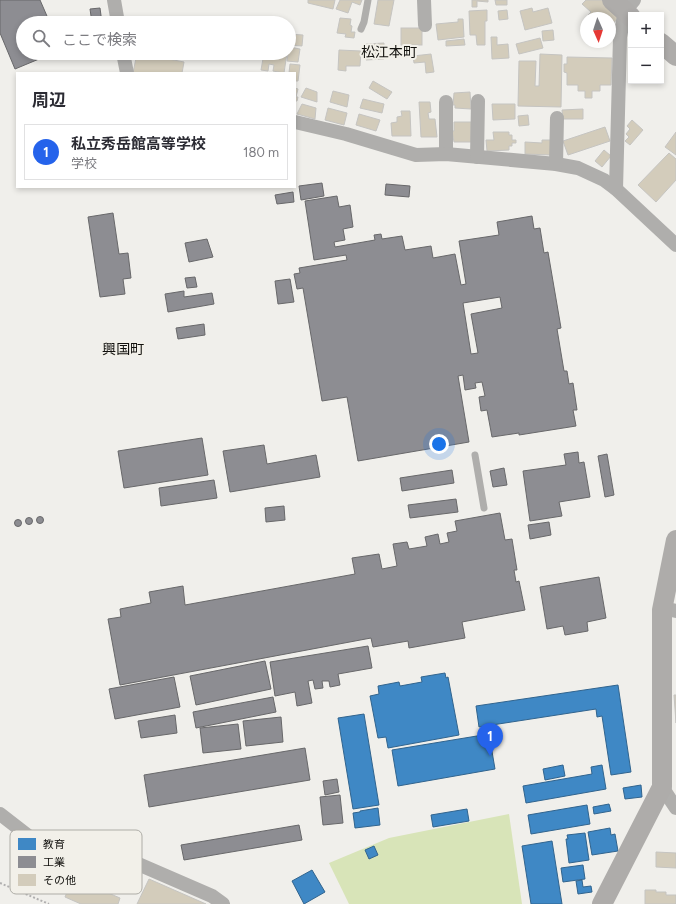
<!DOCTYPE html>
<html lang="ja">
<meta charset="utf-8">
<style>
body{margin:0;font-family:Figtree,"Noto Sans JP",sans-serif;background:#f7f7f7;color:#2b2b33}
.controls{position:absolute;right:12px;top:12px;display:grid;overflow:hidden;border-radius:0px;box-shadow:0 2px 6px #0003}
.controls button{width:36px;height:36px;display:grid;place-items:center;padding:0;border:0;border-bottom:1px solid #e1e1e2;background:#fff;color:#2b2b33;font:20px sans-serif}
.compass{position:absolute;left:580px;top:12px;width:36px;height:36px;border-radius:50%;background:#fff;box-shadow:0 2px 6px #0003;rotate:177deg}
.you{position:absolute;left:439px;top:444px;width:14px;height:14px;margin:-10px;border:3px solid #fff;border-radius:50%;background:#1a73e8;box-shadow:0 0 0 6px #1a73e833}
.badge{display:grid;place-items:center;width:26px;height:26px;border-radius:50%;background:#2563eb;color:#fff;font-size:13px;font-weight:700}
.pin{position:absolute;translate:-50% -33px;filter:drop-shadow(0 1px 2px #0008)}
.pin::after{content:'';position:absolute;top:21px;width:14px;height:12px;background:inherit;clip-path:polygon(0 0,100% 0,50% 100%)}
.list{margin:0;padding:0;list-style:none}
h2{display:flex;justify-content:space-between;align-items:center;height:52px;margin:0;padding:0 16px;font-size:17px}
h2 small{font-size:13px;font-weight:400;color:#7c7c81}
.list li{display:grid;grid-template-columns:26px 1fr auto;gap:12px;align-items:center;box-sizing:border-box;height:56px;margin:0 8px 8px;padding:0 8px;border:1px solid #e1e1e2;border-radius:0px}
.list b{display:block;font-size:15px;white-space:nowrap}
.list p{margin:0;font-size:13px;white-space:nowrap;color:#7c7c81}
.list em{font-size:13px;font-style:normal;color:#7c7c81}
.icon{flex:none;width:22px;height:22px;fill:none;stroke:currentColor;stroke-width:2;stroke-linecap:round;stroke-linejoin:round}
.map{position:relative;flex:none;width:676px;height:904px;overflow:hidden}
.search{position:absolute;background:#fff;box-shadow:0 2px 6px #0003;left:16px;top:16px;width:280px;height:44px;display:flex;align-items:center;gap:10px;box-sizing:border-box;padding:0 14px;border-radius:22px;color:#7c7c81;font-size:15px}
.panel{position:absolute;background:#fff;box-shadow:0 2px 6px #0003;left:16px;top:72px;width:280px;height:116px;border-radius:0px}
.map>svg:first-child{display:block}
.green{fill:#d8e4b8}
.schools{fill:#3f88c5;stroke:#31648e}
.industry{fill:#8d8d92;stroke:#68686a;fill-rule:evenodd}
.building{fill:#d3ccbb;stroke:#c5c4c1}
.lines{fill:none;stroke-linecap:round;stroke-linejoin:round}
.path{stroke:#b0afaf;stroke-width:2;stroke-dasharray:2 2;stroke-linecap:butt}
.lane{stroke:#afaeac;stroke-width:7}
.street{stroke:#afaeac;stroke-width:14}
.secondary{stroke:#aeacaa;stroke-width:20}
.labels{text-anchor:middle;dominant-baseline:central;stroke-width:4;stroke-linejoin:round;paint-order:stroke}
.quarter-label{font-size:14px;fill:#11100d;stroke:#f2f0e9}
.key{fill:#f2f0e9;stroke:#aeada7;stroke-width:1}
.key-label{font-size:11px;fill:#11100d}
</style>
<div class="map">
<svg width="676" height="904" viewBox="0 0 676 904">
<rect width="100%" height="100%" fill="#f0efeb"/>
<!-- green -->
<polygon class="green" points="509,814 522,904 349,904 329,863 389,838"/>
<!-- schools -->
<g class="schools">
<polygon points="445,673 446,678 448,677 459,735 388,748 386,737 378,738 370,696 379,694 378,686 399,682 400,686 422,682 421,677"/>
<polygon points="618,685 631,772 611,775 602,716 597,717 596,709 479,727 476,706"/>
<polygon points="364,714 379,805 353,809 338,718"/>
<polygon points="489,734 495,769 398,786 392,750"/>
<polygon points="563,765 565,776 545,780 543,769"/>
<polygon points="602,765 606,789 526,803 523,786 592,774 591,767"/>
<polygon points="641,785 642,797 625,799 623,788"/>
<polygon points="609,804 611,811 594,814 593,807"/>
<polygon points="587,805 590,824 531,834 528,815"/>
<polygon points="378,808 380,825 355,828 353,813 360,812 360,811"/>
<polygon points="467,809 469,821 433,827 431,815"/>
<polygon points="610,828 611,835 615,834 618,851 592,855 588,832"/>
<polygon points="585,833 589,860 569,863 566,839 568,839 567,835"/>
<polygon points="552,841 562,904 531,904 522,846"/>
<polygon points="374,846 378,855 369,859 365,850"/>
<polygon points="583,865 585,879 563,882 561,868"/>
<polygon points="312,870 325,892 304,904 292,881"/>
<polygon points="582,880 583,887 591,886 592,892 578,894 576,881"/>
</g>
<!-- industry -->
<g class="industry">
<polygon points="0,0 40,0 50,23 23,23 23,53 51,54 15,69 0,33"/>
<polygon points="100,8 102,23 92,23 90,9"/>
<polygon points="322,183 324,196 301,200 299,186"/>
<polygon points="386,184 410,186 409,197 385,195"/>
<polygon points="293,192 294,202 277,204 275,195"/>
<path d="M 337,196 L 339,207 L 350,205 L 353,227 L 343,229 L 345,240 L 334,242 L 335,247 L 375,240 L 374,235 L 381,234 L 382,239 L 402,236 L 405,250 L 431,246 L 433,258 L 455,254 L 461,285 L 466,284 L 459,241 L 499,235 L 497,222 L 532,216 L 534,229 L 540,228 L 544,253 L 548,252 L 561,328 L 557,329 L 564,371 L 567,371 L 569,384 L 573,383 L 577,410 L 573,410 L 576,426 L 519,435 L 519,433 L 492,437 L 487,410 L 481,411 L 479,397 L 485,396 L 482,382 L 475,383 L 476,388 L 465,390 L 463,375 L 458,376 L 469,442 L 358,461 L 347,397 L 322,401 L 303,288 L 297,289 L 294,274 L 300,273 L 299,268 L 347,260 L 346,255 L 314,260 L 305,201 ZM 500,297 L 502,308 L 471,314 L 478,353 L 471,354 L 463,303 Z"/>
<polygon points="113,213 119,254 128,253 131,278 123,279 125,294 100,297 88,217"/>
<polygon points="207,239 213,257 189,262 185,243"/>
<polygon points="195,277 197,287 187,288 185,278"/>
<polygon points="290,279 294,302 278,304 275,281"/>
<polygon points="184,291 184,297 212,293 214,304 168,312 165,294"/>
<polygon points="204,324 205,335 178,339 176,328"/>
<polygon points="202,438 208,475 124,488 118,451"/>
<polygon points="264,445 267,464 316,455 320,477 230,492 223,451"/>
<polygon points="578,452 579,463 584,462 590,497 559,502 562,516 530,521 523,471 566,465 564,454"/>
<polygon points="607,454 614,495 605,497 598,456"/>
<polygon points="504,468 507,485 493,487 490,471"/>
<polygon points="452,470 454,483 402,491 400,478"/>
<polygon points="214,480 217,498 161,506 159,488"/>
<polygon points="456,499 458,512 410,518 408,505"/>
<polygon points="284,506 285,520 266,522 265,508"/>
<polygon points="500,513 505,540 512,539 517,570 514,570 516,582 519,581 525,610 462,622 465,638 409,648 408,641 373,647 371,638 120,685 108,619 121,617 120,609 151,603 149,592 183,586 185,605 355,574 352,558 379,554 382,569 397,566 393,544 407,542 409,549 427,546 425,537 438,534 440,544 449,542 447,533 457,531 455,521"/>
<circle cx="40" cy="520" r="3.5"/>
<circle cx="29" cy="521" r="3.5"/>
<circle cx="18" cy="523" r="3.5"/>
<polygon points="549,522 551,535 530,539 528,525"/>
<polygon points="599,577 606,618 587,622 588,631 565,635 563,626 547,629 540,587"/>
<polygon points="368,646 372,668 338,674 340,685 330,687 329,681 322,681 323,688 315,689 313,680 308,681 312,703 297,706 295,692 275,696 270,662"/>
<polygon points="265,661 271,689 196,705 190,676"/>
<polygon points="174,677 180,707 115,719 109,689"/>
<polygon points="273,697 276,712 196,728 193,712"/>
<polygon points="175,715 177,733 141,738 138,721"/>
<polygon points="281,717 283,742 246,746 243,721"/>
<polygon points="238,724 241,749 203,753 200,728"/>
<polygon points="305,748 310,780 149,807 144,775"/>
<polygon points="337,779 339,792 325,795 323,781"/>
<polygon points="340,795 343,823 323,825 320,797"/>
<polygon points="299,825 302,840 184,860 181,845"/>
</g>
<!-- building -->
<g class="building">
<polygon points="308,0 335,0 333,9 308,3"/>
<polygon points="340,0 362,0 360,5 352,2 348,13 336,9"/>
<polygon points="378,0 394,0 389,26 374,24"/>
<polygon points="472,0 488,0 488,2 477,1 477,7 472,7"/>
<polygon points="495,0 507,0 507,5 496,5"/>
<polygon points="586,0 604,0 619,17 611,26 610,18 591,18 588,15 591,12 582,4"/>
<polygon points="532,8 533,12 548,8 552,23 525,30 520,11"/>
<polygon points="487,10 487,21 485,21 485,45 477,45 476,35 470,35 469,11"/>
<polygon points="507,10 508,19 499,20 498,11"/>
<polygon points="340,18 351,19 350,25 352,26 351,32 355,32 354,38 345,37 346,34 337,33"/>
<polygon points="458,19 463,19 464,37 438,40 436,24 458,22"/>
<rect x="401" y="28" width="21" height="17"/>
<polygon points="553,30 554,40 543,41 542,31"/>
<polygon points="289,34 303,35 302,46 289,45"/>
<polygon points="491,37 497,37 497,45 508,44 509,58 492,59"/>
<polygon points="540,38 543,48 519,54 516,44"/>
<polygon points="464,39 465,45 446,46 446,41"/>
<polygon points="384,43 384,59 366,60 366,44"/>
<polygon points="289,47 300,49 298,62 287,61"/>
<polygon points="339,50 361,51 360,66 346,66 346,71 338,70"/>
<polygon points="137,53 184,62 182,73 133,73"/>
<polygon points="264,53 287,53 284,73 273,71 274,65 269,64 268,71 261,70"/>
<polygon points="431,54 434,72 426,73 425,62 414,63 413,56"/>
<polygon points="540,54 562,55 561,107 518,106 519,61 536,61 535,86 539,86"/>
<polygon points="567,57 612,58 611,85 600,85 600,91 592,91 592,98 585,98 585,91 578,91 578,85 567,85 567,73 564,72 564,64 567,64"/>
<polygon points="290,64 300,65 298,81 295,81 295,73 289,73"/>
<polygon points="373,81 392,92 387,99 369,88"/>
<polygon points="295,88 298,89 296,97 298,97 297,101 295,101"/>
<polygon points="306,88 317,92 317,102 301,97"/>
<polygon points="333,91 349,95 347,107 330,102"/>
<polygon points="470,92 471,109 455,108 455,105 453,105 454,93"/>
<polygon points="363,99 384,104 382,113 360,108"/>
<polygon points="419,102 430,102 431,112 428,113 429,119 435,119 437,137 421,137"/>
<polygon points="302,104 316,108 315,119 297,114"/>
<polygon points="492,104 515,104 515,119 493,120"/>
<polygon points="328,108 347,113 344,125 325,120"/>
<polygon points="583,109 583,119 563,119 562,110"/>
<polygon points="401,111 410,111 411,136 392,136 391,123 397,122 397,117 402,116"/>
<polygon points="359,114 380,120 376,131 356,125"/>
<polygon points="528,115 529,125 519,126 518,116"/>
<polygon points="632,120 643,130 630,145 625,141 629,137 626,134 630,129 627,126"/>
<polygon points="454,122 471,122 471,142 454,142 452,131 454,131"/>
<polygon points="605,127 610,141 568,155 563,141"/>
<polygon points="493,132 509,132 509,135 512,135 512,140 516,140 516,143 512,143 512,146 509,146 509,150 487,151 486,140 494,140"/>
<polygon points="676,132 676,155 665,147"/>
<polygon points="542,140 552,140 551,155 525,154 525,142 542,143"/>
<polygon points="604,150 611,156 602,167 595,161"/>
<polygon points="669,153 676,159 676,180 656,202 638,185"/>
<polygon points="674,695 676,695 676,723"/>
<polygon points="656,852 676,853 676,868 656,867"/>
<polygon points="73,878 120,898 118,904 81,904 65,897"/>
<polygon points="149,879 206,904 137,904"/>
<polygon points="645,890 656,890 656,892 666,892 666,895 676,895 676,904 645,904"/>
</g>
<g class="lines">
<!-- path -->
<polyline class="path" points="0,883 49,904"/>
<!-- lane -->
<g class="lane">
<polyline points="361,29 364,22 368,0"/>
<polyline points="475,455 484,508"/>
</g>
<!-- street -->
<g class="street">
<polyline points="114,0 118,23"/>
<polyline points="424,0 425,25"/>
<polyline points="123,53 127,73"/>
<polyline points="446,102 446,154"/>
<polyline points="295,122 346,134 416,155 446,154 556,164 578,168 604,180 616,189 676,245"/>
<polyline points="477,157 478,101"/>
<polyline points="556,164 557,118"/>
<polyline points="616,189 620,37 625,11 634,0"/>
<polyline points="662,608 676,611"/>
<polyline points="662,787 676,808"/>
<polyline points="0,814 40,845 122,857 212,896 223,904"/>
</g>
<!-- secondary -->
<g class="secondary">
<polyline points="612,0 631,17"/>
<polyline points="661,43 676,56"/>
<polyline points="602,904 662,787 662,610 676,540"/>
</g>
</g>
<g class="labels">
<!-- quarter labels -->
<g class="quarter-label">
<text x="389" y="52">松江本町</text>
<text x="123" y="349">興国町</text>
</g>
</g>
<!-- legend -->
<rect x="10" y="830" width="132" height="64" rx="6" class="key"/>
<rect x="18" y="838" width="18" height="12" fill="#3f88c5"/>
<rect x="18" y="856" width="18" height="12" fill="#8d8d92"/>
<rect x="18" y="874" width="18" height="12" fill="#d3ccbb"/>
<g class="key-label">
<text x="43" y="848">教育</text>
<text x="43" y="866">工業</text>
<text x="43" y="884">その他</text>
</g>
</svg>
<div class="controls">
<button>+</button>
<button>−</button>
</div>
<svg class="compass" viewBox="-18 -18 36 36"><path d="M0-13l5 13h-10z" fill="#e53935"/><path d="M0 13l5-13h-10z" fill="#7c7c81"/></svg>
<div class="you"></div>
<div class="pin badge" style="left:490px;top:756px">1</div>
<div class="search"><svg class="icon" aria-label="search" viewBox="0 0 24 24"><circle cx="10" cy="10" r="6"/><path d="M15 15l6 6"/></svg>ここで検索</div>
<section class="panel">
<h2>周辺<small></small></h2>
<ul class="list">
<li><span class="badge">1</span><div><b>私立秀岳館高等学校</b><p>学校</p></div><em>180 m</em></li>
</ul>
</section>
</div>
